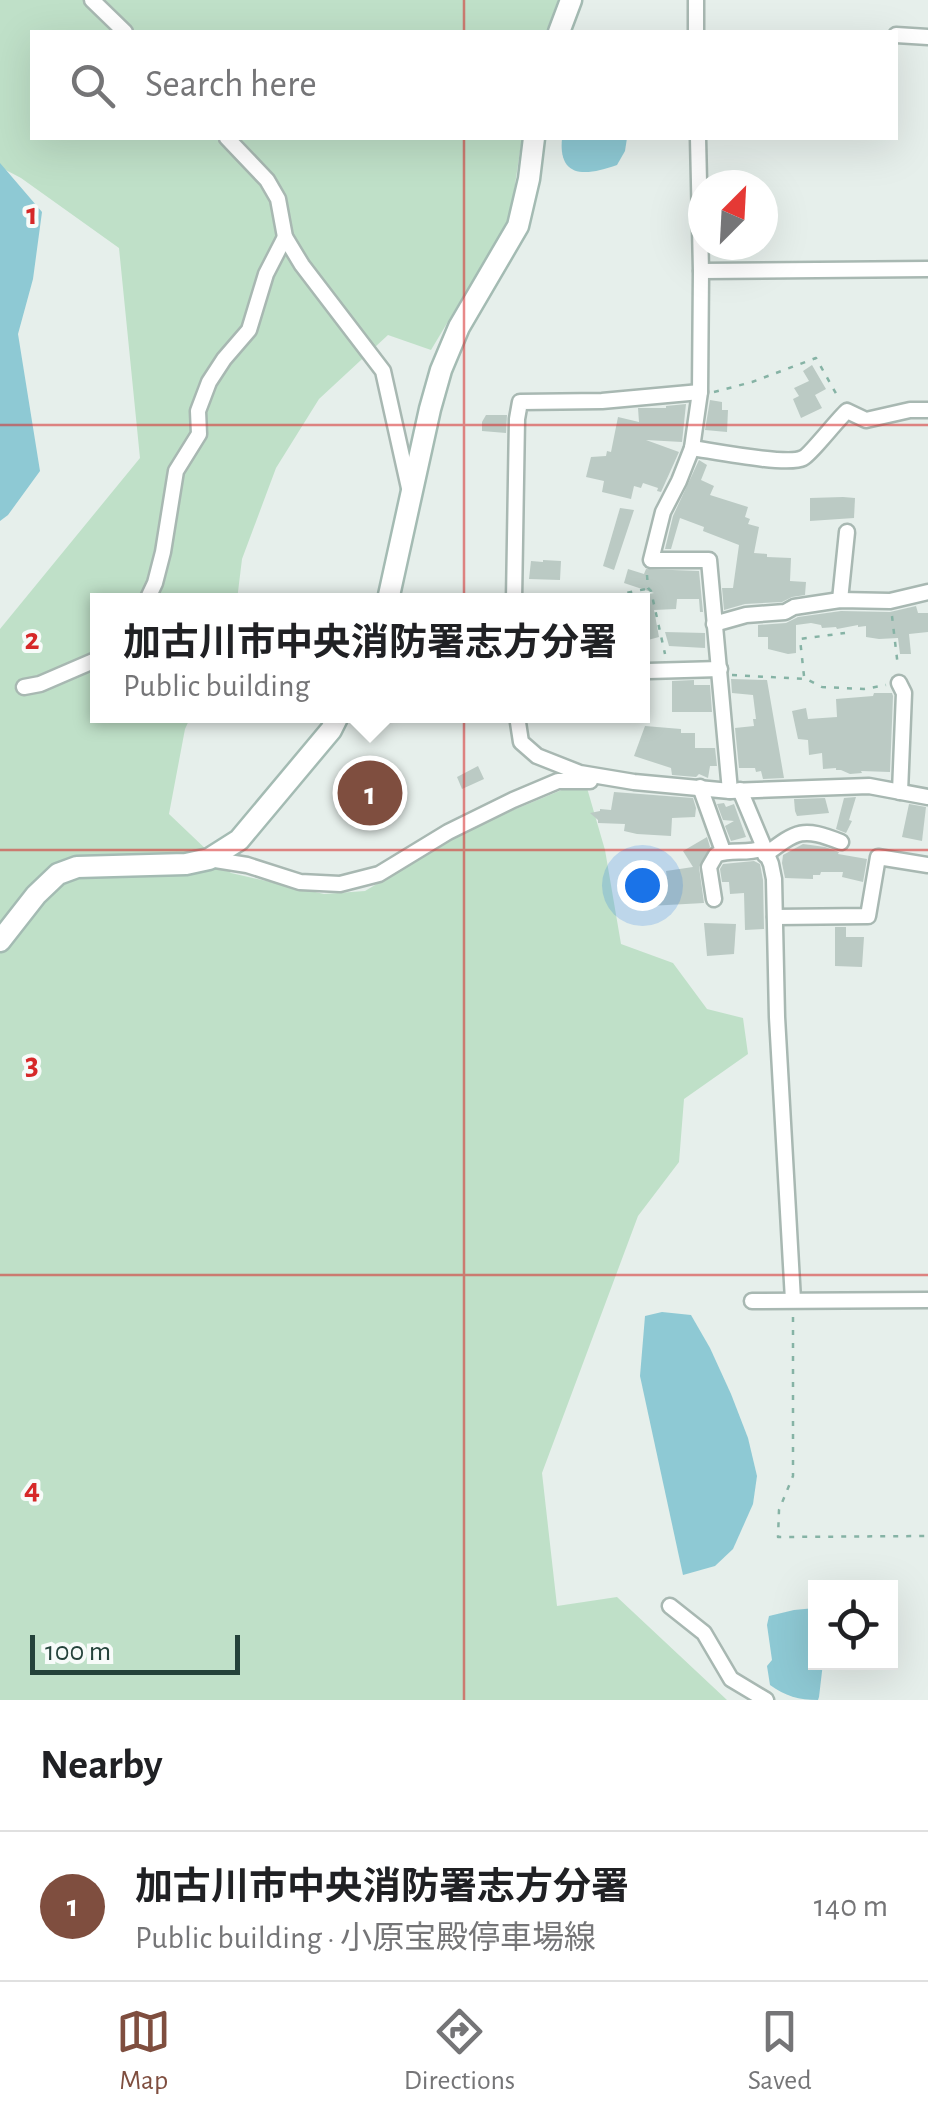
<!DOCTYPE html>
<meta charset="utf-8">
<style>
body{margin:0;font-family:"Alegreya Sans","Noto Sans JP",sans-serif;background:#f2f2f2;color:#202124}
.controls{position:absolute;right:30px;bottom:30px;display:grid;overflow:hidden;border-radius:0px;box-shadow:0 10px 40px #0002}
.controls button{width:90px;height:90px;display:grid;place-items:center;padding:0;border:0;border-bottom:2px solid #e0e0e0;background:#fff;color:#202124;font:50px sans-serif}
.compass{position:absolute;left:688px;top:170px;width:90px;height:90px;border-radius:50%;background:#fff;box-shadow:0 10px 40px #0002;rotate:24deg}
.scale{position:absolute;left:30px;bottom:25px;width:210px;box-sizing:border-box;padding-left:10px;border:5px solid #24423a;border-top:0;font-size:28px;line-height:35px;white-space:nowrap;color:#24423a;-webkit-text-stroke:8px #f7fbf9;paint-order:stroke}
.you{position:absolute;left:642px;top:885px;width:35px;height:35px;margin:-25px;border:8px solid #fff;border-radius:50%;background:#1a73e8;box-shadow:0 0 0 15px #1a73e833}
.badge{display:grid;place-items:center;width:65px;height:65px;border-radius:50%;background:#7f4e3f;color:#fff;font-size:32px;font-weight:700}
.pin{position:absolute;translate:-50% -50%;border:5px solid #fff;box-shadow:0 2px 10px #0006}
.popup{position:absolute;left:90px;top:593px;width:560px;height:130px;box-sizing:border-box;display:grid;place-content:center;border-radius:0px;background:#fff;filter:drop-shadow(0 2px 8px #0005);font-size:32px;white-space:nowrap;color:#757577}
.popup b{font-size:38px;color:#202124}
.popup::after{content:'';position:absolute;left:50%;top:100%;margin-left:-20px;border:20px solid transparent;border-top-color:#fff}
.list{margin:0;padding:0;list-style:none}
h2{display:flex;justify-content:space-between;align-items:center;height:130px;margin:0;padding:0 40px;font-size:42px}
h2 small{font-size:32px;font-weight:400;color:#757577}
.list li{display:grid;grid-template-columns:65px 1fr auto;gap:30px;align-items:center;box-sizing:border-box;height:150px;padding:0 40px;border-top:2px solid #e0e0e0}
.list b{display:block;font-size:38px;white-space:nowrap}
.list p{margin:0;font-size:32px;white-space:nowrap;color:#757577}
.list em{font-size:32px;font-style:normal;color:#757577}
.icon{flex:none;width:55px;height:55px;fill:none;stroke:currentColor;stroke-width:2;stroke-linecap:round;stroke-linejoin:round}
.map{position:relative;flex:none;width:928px;height:1700px;overflow:hidden}
.search{position:absolute;background:#fff;box-shadow:0 10px 40px #0002;left:30px;right:30px;top:30px;height:110px;display:flex;align-items:center;gap:25px;box-sizing:border-box;padding:0 35px;border-radius:0px;color:#757577;font-size:38px}
.sheet{height:280px;background:#fff}
nav{display:flex;justify-content:space-around;align-items:center;box-sizing:border-box;height:140px;border-top:2px solid #e0e0e0;background:#fff;font-size:28px;color:#757577}
nav a{display:grid;justify-items:center;gap:5px}
nav .on{color:#7f4e3f}
.map>svg:first-child{display:block}
.green{fill:#bfe0c8}
.water{fill:#8ec9d4}
.building{fill:#bbcac4}
.lines{fill:none;stroke-linecap:round;stroke-linejoin:round}
.minor-casing{stroke:#a8b8b2;stroke-width:19}
.secondary-casing{stroke:#a4bbb3;stroke-width:25}
.path{stroke:#86b3a5;stroke-width:2.5;stroke-dasharray:5 8;stroke-linecap:butt}
.minor{stroke:#fff;stroke-width:14}
.secondary{stroke:#fff;stroke-width:20}
.grid{fill:none;stroke:#d62828;stroke-width:2.5;stroke-opacity:0.55}
.grid-label{font-size:32px;text-anchor:middle;font-weight:bold;fill:#d62828;stroke:#f7fbf9;stroke-width:8;stroke-linejoin:round;paint-order:stroke}
</style>
<div class="map">
<svg width="928" height="1700" viewBox="0 0 928 1700">
<rect width="100%" height="100%" fill="#e6efeb"/>
<!-- green -->
<polygon class="green" points="0,0 558,0 546,32 32,32 32,138 522,138 510,218 431,350 388,335 319,399 276,468 242,559 237,600 98,600 98,716 191,716 185,729 169,814 231,873 324,894 365,891 472,827 564,789 587,788 605,850 621,944 673,963 707,1009 743,1018 748,1054 684,1099 679,1162 638,1216 542,1473 557,1606 617,1597 727,1700 0,1700 0,629 140,458 119,248 21,178 0,167"/>
<!-- water -->
<g class="water">
<path d="M 562,138 L 627,138 L 625,151 L 617,165 C 586,176 558,179 562,138 Z"/>
<polygon points="0,163 42,212 33,279 18,334 40,471 8,515 0,521"/>
<polygon points="662,1312 691,1315 710,1348 731,1394 748,1438 757,1476 753,1504 733,1549 715,1566 683,1575 640,1376 645,1316"/>
<path d="M 815,1608 L 816,1662 L 823,1663 L 819,1697 L 818,1700 C 799,1700 785,1696 770,1685 L 767,1666 L 772,1660 L 767,1625 L 769,1616 L 794,1610 Z"/>
</g>
<!-- building -->
<g class="building">
<polygon points="812,365 826,389 815,395 822,408 801,418 793,399 799,396 794,388 809,381 803,371"/>
<polygon points="710,400 722,402 722,410 728,410 727,432 705,430"/>
<polygon points="686,404 682,442 646,440 679,452 661,492 657,491 658,488 643,483 641,488 634,486 631,499 602,492 604,481 586,477 591,457 606,456 607,451 611,452 618,417 639,422 638,408 666,408 666,406"/>
<polygon points="486,415 507,415 506,433 482,431 482,422"/>
<polygon points="699,460 707,465 701,480 714,486 710,495 748,507 745,517 750,519 748,524 759,527 754,553 767,554 767,557 791,558 790,581 806,582 805,595 792,597 782,602 745,604 724,610 722,588 733,588 739,545 703,531 704,527 680,518 671,549 665,549 673,516"/>
<polygon points="843,497 855,498 854,518 810,521 810,498"/>
<polygon points="620,508 634,510 614,570 603,566"/>
<polygon points="543,560 561,561 560,580 529,579 531,561 543,562"/>
<polygon points="628,569 644,574 646,569 699,571 703,612 700,612 699,599 677,599 676,609 654,610 659,637 648,640 642,600 640,600 639,596 654,593 624,583"/>
<polygon points="916,606 918,613 928,613 928,632 909,634 911,654 900,654 898,638 879,639 866,637 866,626 858,627 858,625 837,629 836,627 822,628 821,625 811,623 796,625 796,653 788,654 768,649 768,637 758,637 758,625 786,623 798,617 841,611 890,612"/>
<polygon points="665,632 705,633 705,648 669,646"/>
<polygon points="731,679 767,680 784,778 763,779 761,771 756,772 755,768 739,768 735,728 754,726 753,719 756,719 753,695 732,693"/>
<polygon points="694,680 694,685 710,685 712,712 672,712 672,681"/>
<polygon points="874,693 892,693 893,696 890,772 861,771 862,773 850,774 841,770 836,770 836,768 823,769 822,753 809,755 808,740 798,739 792,711 806,708 808,719 837,717 836,699 873,696"/>
<polygon points="645,726 681,729 681,733 695,733 695,748 715,748 717,766 710,766 708,778 699,774 696,777 672,775 671,768 634,756"/>
<polygon points="478,766 484,779 462,789 457,777"/>
<polygon points="614,792 693,798 696,808 695,817 672,818 671,836 637,834 624,831 625,824 598,823 598,820 590,813 600,811 600,809 611,810"/>
<polygon points="856,797 849,820 852,821 846,833 836,829 844,798"/>
<polygon points="825,798 829,813 797,816 795,811 794,799"/>
<polygon points="724,803 726,807 734,804 746,837 731,841 725,826 734,821 723,820 717,804"/>
<polygon points="909,804 926,807 922,841 902,837"/>
<polygon points="707,837 710,847 699,867 704,903 649,906 647,891 653,890 652,881 667,879 666,871 693,867 683,851"/>
<polygon points="803,844 825,847 839,852 838,854 867,859 863,882 842,877 843,872 821,872 820,875 813,875 813,879 785,878 782,863 783,855"/>
<polygon points="754,861 760,864 763,880 764,929 745,930 744,893 730,894 729,882 722,882 720,869 723,864"/>
<polygon points="704,923 736,924 734,954 707,956"/>
<polygon points="835,927 846,927 846,937 864,937 862,967 835,966"/>
</g>
<g class="lines">
<!-- minor casing -->
<g class="minor-casing">
<g id="minor">
<polyline points="92,0 125,32"/>
<polyline points="696,0 696,32"/>
<polyline points="896,35 928,37"/>
<polyline points="227,138 267,180 278,199 285,237 302,265 383,371 409,488"/>
<polyline points="698,138 701,271 700,392 692,448 679,481 663,512 651,560 709,560 730,791"/>
<polyline points="701,271 928,269"/>
<path d="M 692,448 C 713,451 788,466 803,458 C 810,455 837,420 847,411 L 866,420 L 910,410 L 928,410"/>
<polyline points="147,600 155,583 163,552 176,471 199,434 198,411 209,382 224,359 249,330 266,274 285,237"/>
<polyline points="514,600 517,419 520,402 602,401 700,392"/>
<polyline points="840,600 847,532"/>
<polyline points="714,624 746,615 785,612 794,607 840,600 890,601 928,592"/>
<polyline points="648,671 720,669"/>
<polyline points="899,683 904,693 900,792"/>
<polyline points="24,687 40,684 98,659"/>
<polyline points="517,716 521,742 537,756 580,773 634,782 730,791 869,786 928,797"/>
<polyline points="700,787 723,851"/>
<polyline points="740,790 771,864 774,879 777,1017 793,1300"/>
<path d="M 765,855 C 798,830 802,827 841,842"/>
<polyline points="209,859 247,865 300,882 340,884 379,874 448,832 513,800 558,781 590,781"/>
<path d="M 714,899 L 709,867 L 716,855 C 731,848 747,855 763,848"/>
<polyline points="775,917 868,916 878,857 928,865"/>
<polyline points="752,1301 928,1300"/>
<polyline points="670,1606 704,1633 731,1679 766,1700"/>
</g>
</g>
<!-- secondary casing -->
<g class="secondary-casing">
<g id="secondary">
<polyline points="559,32 571,0"/>
<polyline points="388,600 430,409 441,370 459,327 518,226 529,179 534,138"/>
<polyline points="0,941 36,895 58,874 77,867 186,864 209,859 239,840 331,730 338,716"/>
</g>
</g>
<!-- path -->
<g class="path">
<polyline points="714,392 752,382 816,358 838,397"/>
<polyline points="647,575 648,588 651,591 665,654"/>
<polyline points="589,600 646,589"/>
<polyline points="892,616 898,667"/>
<polyline points="732,675 806,679 822,687 864,689 886,685"/>
<polyline points="804,676 800,639 845,633"/>
<polyline points="793,1317 793,1476 779,1510 778,1537 928,1536"/>
</g>
<!-- minor -->
<use href="#minor" class="minor"/>
<!-- secondary -->
<use href="#secondary" class="secondary"/>
</g>
<!-- grid -->
<path class="grid" d="M 464,0 L 464,32M 464,138 L 464,1700M 0,425 L 928,425M 0,850 L 928,850M 0,1275 L 928,1275"/>
<g class="grid-label">
<text x="32" y="224">1</text>
<text x="32" y="649">2</text>
<text x="32" y="1074">3</text>
<text x="32" y="1499">4</text>
</g>
</svg>
<div class="controls">
<button><svg class="icon" aria-label="locate" viewBox="0 0 24 24"><circle cx="12" cy="12" r="6"/><path d="M12 2v4M12 18v4M2 12h4M18 12h4"/></svg></button>
</div>
<svg class="compass" viewBox="-18 -18 36 36"><path d="M0-13l5 13h-10z" fill="#e53935"/><path d="M0 13l5-13h-10z" fill="#757577"/></svg>
<div class="scale">100 m</div>
<div class="you"></div>
<div class="pin badge" style="left:370px;top:793px">1</div>
<div class="popup"><b>加古川市中央消防署志方分署</b>Public building</div>
<div class="search"><svg class="icon" aria-label="search" viewBox="0 0 24 24"><circle cx="10" cy="10" r="6"/><path d="M15 15l6 6"/></svg>Search here</div>
</div>
<section class="sheet">
<h2>Nearby<small></small></h2>
<ul class="list">
<li><span class="badge">1</span><div><b>加古川市中央消防署志方分署</b><p>Public building · 小原宝殿停車場線</p></div><em>140 m</em></li>
</ul>
</section>
<nav>
<a class="on"><svg class="icon" aria-label="map" viewBox="0 0 24 24"><path d="M3 6l6-2 6 2 6-2v14l-6 2-6-2-6 2zM9 4v14M15 6v14"/></svg>Map</a>
<a><svg class="icon" aria-label="directions" viewBox="0 0 24 24"><path d="M12 3l9 9-9 9-9-9zM9 14v-3h6M13 9l2 2-2 2"/></svg>Directions</a>
<a><svg class="icon" aria-label="saved" viewBox="0 0 24 24"><path d="M7 4h10v16l-5-4-5 4z"/></svg>Saved</a>
</nav>
